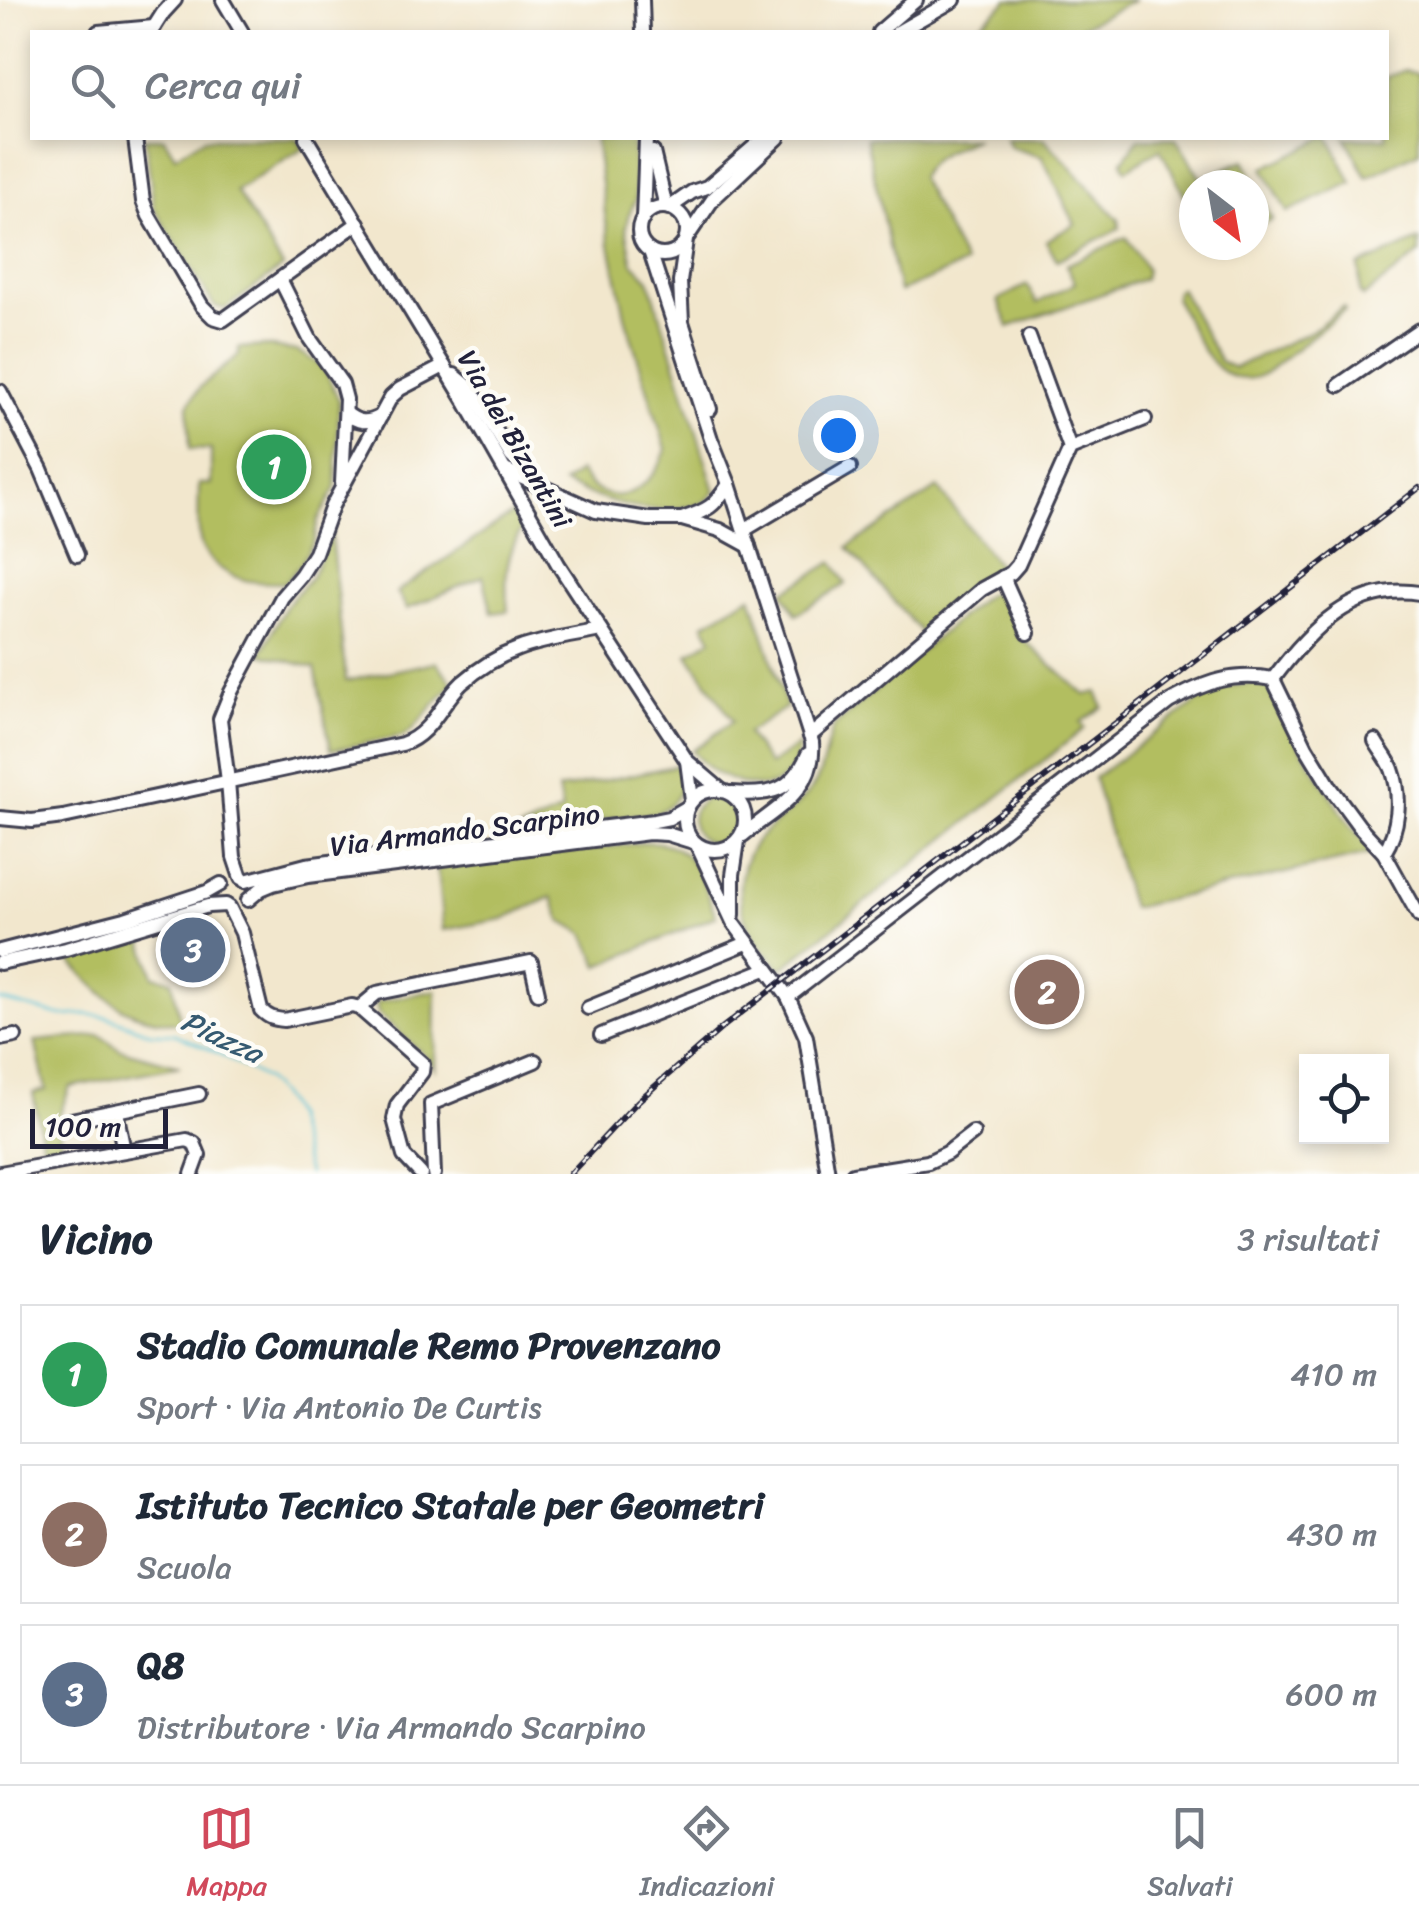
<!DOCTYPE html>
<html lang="it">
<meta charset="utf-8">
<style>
body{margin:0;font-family:Sriracha,sans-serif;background:#f6f6f7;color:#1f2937}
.controls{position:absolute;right:30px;bottom:30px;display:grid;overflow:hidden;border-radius:0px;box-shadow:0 5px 15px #0003}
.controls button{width:90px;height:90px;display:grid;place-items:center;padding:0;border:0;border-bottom:2px solid #e0e1e3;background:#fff;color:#1f2937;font:50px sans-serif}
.compass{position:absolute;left:1179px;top:170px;width:90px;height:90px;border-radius:50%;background:#fff;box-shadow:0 5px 15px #0003;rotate:149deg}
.scale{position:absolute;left:30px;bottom:25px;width:138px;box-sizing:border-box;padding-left:10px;border:5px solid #22223b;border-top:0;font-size:28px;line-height:35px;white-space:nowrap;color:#22223b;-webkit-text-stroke:8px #fdfcf7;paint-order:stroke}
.you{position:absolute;left:838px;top:435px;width:35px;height:35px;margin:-25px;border:8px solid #fff;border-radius:50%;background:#1a73e8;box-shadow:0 0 0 15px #1a73e833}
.badge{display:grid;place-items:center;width:65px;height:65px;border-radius:50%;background:#d1495b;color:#fff;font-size:32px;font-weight:700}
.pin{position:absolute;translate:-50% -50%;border:5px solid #fff;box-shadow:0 2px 10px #0006}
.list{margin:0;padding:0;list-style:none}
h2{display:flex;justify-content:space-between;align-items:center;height:130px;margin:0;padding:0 40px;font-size:42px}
h2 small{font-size:32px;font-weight:400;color:#747a83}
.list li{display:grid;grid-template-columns:65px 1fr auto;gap:30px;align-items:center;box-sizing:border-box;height:140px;margin:0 20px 20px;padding:0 20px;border:2px solid #e0e1e3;border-radius:0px}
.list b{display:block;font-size:38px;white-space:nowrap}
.list p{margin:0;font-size:32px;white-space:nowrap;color:#747a83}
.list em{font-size:32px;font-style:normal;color:#747a83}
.icon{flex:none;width:55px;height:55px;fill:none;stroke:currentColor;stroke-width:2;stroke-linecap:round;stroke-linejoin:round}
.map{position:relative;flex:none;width:1419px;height:1174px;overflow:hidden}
.search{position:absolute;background:#fff;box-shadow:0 5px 15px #0003;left:30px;right:30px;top:30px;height:110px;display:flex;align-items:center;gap:25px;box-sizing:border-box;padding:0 35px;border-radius:0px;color:#747a83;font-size:38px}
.sheet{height:610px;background:#fff}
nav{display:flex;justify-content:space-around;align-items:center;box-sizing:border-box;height:140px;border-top:2px solid #e0e1e3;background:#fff;font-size:28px;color:#747a83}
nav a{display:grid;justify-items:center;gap:5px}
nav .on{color:#d1495b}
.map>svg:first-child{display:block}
.green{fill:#b2be60;stroke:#6a704e;stroke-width:2.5}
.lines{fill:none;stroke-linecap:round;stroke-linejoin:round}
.stream{stroke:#58c1d4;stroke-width:2.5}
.minor-casing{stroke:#414051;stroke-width:18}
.minor{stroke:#fff;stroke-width:12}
.rail-casing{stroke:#22223b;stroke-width:6}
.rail{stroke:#fdfcf7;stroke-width:2.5;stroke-dasharray:8;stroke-linecap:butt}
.labels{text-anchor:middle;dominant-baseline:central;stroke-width:9;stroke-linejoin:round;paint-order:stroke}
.street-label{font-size:28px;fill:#22223b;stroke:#fdfcf7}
.water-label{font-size:30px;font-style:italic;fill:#355a71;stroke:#fdfcf7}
</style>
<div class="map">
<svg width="1419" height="1174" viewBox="0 0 1419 1174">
<rect width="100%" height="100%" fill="#fdfcf7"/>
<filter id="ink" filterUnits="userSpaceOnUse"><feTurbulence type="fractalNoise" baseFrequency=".01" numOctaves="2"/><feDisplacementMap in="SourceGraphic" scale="20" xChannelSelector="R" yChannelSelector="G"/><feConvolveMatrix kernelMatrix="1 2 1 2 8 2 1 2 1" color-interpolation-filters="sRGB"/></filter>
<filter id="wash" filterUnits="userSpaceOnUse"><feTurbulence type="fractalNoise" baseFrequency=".0048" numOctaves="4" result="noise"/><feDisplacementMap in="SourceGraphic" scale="40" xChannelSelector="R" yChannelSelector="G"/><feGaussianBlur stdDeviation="2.25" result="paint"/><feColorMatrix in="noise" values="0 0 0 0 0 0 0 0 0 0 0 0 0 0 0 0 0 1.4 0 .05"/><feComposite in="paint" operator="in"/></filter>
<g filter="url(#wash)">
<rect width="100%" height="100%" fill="#f2e7cd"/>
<!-- green -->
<g class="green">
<polygon points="1008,0 1135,0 1071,32 971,32"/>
<polygon points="1405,70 1419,73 1419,152 1367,177 1346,138 1386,138 1387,77"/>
<polygon points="145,138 164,138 175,156 204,138 297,138 304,148 236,191 283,267 225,309 214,306 154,208"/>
<path d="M 595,138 L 633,138 L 636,199 L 628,217 L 626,228 L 633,263 L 649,279 L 715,491 C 706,505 696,506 681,508 C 637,515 603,500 563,484 L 579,472 C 584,479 589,486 597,490 C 628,508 658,477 666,449 L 626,320 L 608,236 Z"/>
<path d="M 866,138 L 976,138 C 956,148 928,155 920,178 L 965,264 L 899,292 Z"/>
<polygon points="1005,138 1044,138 1119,220 1120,228 1057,260 1046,241 1075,224 1042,157 1010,147"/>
<polygon points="1139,138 1176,138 1201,179 1244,160 1272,219 1254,228 1254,185 1194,185 1194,213 1160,149 1126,170 1122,162"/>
<polygon points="1324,138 1330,138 1352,183 1287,212 1263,168"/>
<polygon points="1126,237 1146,269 1144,279 1009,327 998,300 1027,285 1037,303 1075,283 1066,265"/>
<polygon points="1419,240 1419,254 1363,297 1360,294 1359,266"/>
<path d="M 1180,288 L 1220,361 L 1234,368 L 1312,331 L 1343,307 L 1345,310 L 1266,373 C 1216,399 1194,332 1175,298 L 1176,291 Z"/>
<path d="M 265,346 L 297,351 L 316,362 L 326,372 L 339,400 L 336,488 L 318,520 L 314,540 L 301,564 L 284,583 C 255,583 233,583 211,560 C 205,554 202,549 200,540 C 197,522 199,502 199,484 L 211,484 L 211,450 L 190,449 L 188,405 L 201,386 L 239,355 L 239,348 Z"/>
<polygon points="938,488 1000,568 922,634 848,547"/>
<path d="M 515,512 L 524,525 C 505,557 504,575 508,611 L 492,613 L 483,576 L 407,609 L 397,592 Z"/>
<polygon points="331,534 346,681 436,662 453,683 412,730 402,736 331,750 315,668 261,654 286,605 311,577"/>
<polygon points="833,562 846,584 796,614 783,592"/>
<path d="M 996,592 C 1013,602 1010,618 1018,635 L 1085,695 L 1097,692 L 1103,707 L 1081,722 L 1085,728 L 781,969 C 769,956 756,943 748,926 C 733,895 739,857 764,833 C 779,819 797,807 810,791 C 826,771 823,748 834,726 L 986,595 Z"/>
<path d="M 751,596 L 787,707 L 747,733 L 769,765 L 799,745 C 795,781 770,794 737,782 C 727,778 717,775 709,768 C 703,763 697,757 692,751 L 733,721 L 688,654 L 712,639 L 704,624 Z"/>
<polygon points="1259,682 1274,691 1299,745 1349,824 1374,853 1131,908 1094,778 1216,688"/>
<path d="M 679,765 C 686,788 678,802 657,813 L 517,831 L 562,811 L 558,790 Z"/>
<circle cx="715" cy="820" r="23"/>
<path d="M 649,842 C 696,843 701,880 716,916 L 599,966 L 585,934 L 561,920 L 552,897 L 503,919 L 443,930 L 437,868 Z"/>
<path d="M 141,936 L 154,976 L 172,980 L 181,1024 C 165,1021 149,1020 134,1014 C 109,1005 87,977 67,958 Z"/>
<polygon points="436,990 435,1069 426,1057 378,1013 376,1004 381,1001"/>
<polygon points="100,1035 121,1050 180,1066 70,1087 57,1121 63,1151 44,1154 33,1093 46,1090 35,1041"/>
</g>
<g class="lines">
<!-- stream -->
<polyline class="stream" points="0,1000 62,1016 85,1014 108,1017 151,1033 175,1034 218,1053 265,1079 283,1099 293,1116 308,1174"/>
</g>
</g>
<g filter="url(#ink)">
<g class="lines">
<!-- minor casing -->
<g class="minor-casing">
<g id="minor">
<polyline points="223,0 242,32"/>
<polyline points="642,0 643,32"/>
<polyline points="98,32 154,27"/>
<polyline points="151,32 163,13 175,0"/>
<polyline points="879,32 916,0"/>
<polyline points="898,32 954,0"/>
<polyline points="135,138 143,201 149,216 202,306 213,317 223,320 358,223"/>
<polyline points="306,138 467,404 558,564 687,761 721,790"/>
<polyline points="653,152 666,207"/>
<circle cx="663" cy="231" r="24"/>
<polyline points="669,208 692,192 707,187 764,138"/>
<polyline points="643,219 646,138"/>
<polyline points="688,236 713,199 778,138"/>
<polyline points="686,240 680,282 682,322 710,409"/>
<path d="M 650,251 L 711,439 L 729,484 L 812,742 C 816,790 776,808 743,835"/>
<polyline points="280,279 310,339 342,384 346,399 342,483"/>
<polyline points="1029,337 1070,449"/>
<polyline points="454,375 471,389 511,456 536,481"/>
<polyline points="1339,385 1419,330"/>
<polyline points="0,391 41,469 77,555"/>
<path d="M 346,413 C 358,423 367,424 381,416"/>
<polyline points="505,470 596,511 649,519 682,519 720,530 749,546"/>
<path d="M 682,519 C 708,510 714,507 729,484"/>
<polyline points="744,530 850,467"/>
<polyline points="1003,577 1028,633"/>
<polyline points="1273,679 1306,747 1331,788 1359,826 1384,853 1419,916"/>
<path d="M 1273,679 C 1309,631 1354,582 1419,593"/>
<polyline points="810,736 982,589 1011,573 1018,565 1070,449 1145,419"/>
<path d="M 1375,741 C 1380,750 1388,759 1392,769 C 1402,796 1399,829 1384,853"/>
<polyline points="687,761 692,800"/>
<circle cx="715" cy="820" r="30"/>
<path d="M 732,793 C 770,796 792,792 808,754"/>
<path d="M 0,818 L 32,821 L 63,817 L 402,744 C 431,735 441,703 462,683 C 507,643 546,641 601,630"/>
<polyline points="697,845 733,922 788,997 806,1037 828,1174"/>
<polyline points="241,878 234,857 228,781 220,719 231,692 282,597 301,575 315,553 332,506 391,397 400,389 444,366"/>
<polyline points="245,881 306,865 654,821 669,818 688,807"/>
<polyline points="248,900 261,889 273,884 308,876 649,833 667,834 693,842"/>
<path d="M 229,907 L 242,933 L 261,1010 C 269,1018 274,1019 284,1020 L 352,1006 L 359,1008 L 423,1064 L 422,1072 L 397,1105 L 394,1119 L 404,1156 L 421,1174"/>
<polyline points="733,915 733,875 738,841"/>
<polyline points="0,951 125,919 207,892 221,884"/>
<polyline points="0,963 66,949 208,906 226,905"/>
<path d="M 788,997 L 1169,702 C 1205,682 1232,672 1273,679"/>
<polyline points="359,1008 377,993 531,962 538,993"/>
<polyline points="588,1008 747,943"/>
<polyline points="601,1035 766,969"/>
<polyline points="0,1039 15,1036"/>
<polyline points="116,1111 124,1151"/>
<polyline points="71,1120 199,1094"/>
<polyline points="0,1173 187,1140 194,1143 199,1155 192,1174"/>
<polyline points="434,1174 431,1104 535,1061"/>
<polyline points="853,1174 928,1162 947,1153 973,1133"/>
</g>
</g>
<!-- minor -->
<use href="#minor" class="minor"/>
<!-- rail casing -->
<g class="rail-casing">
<polyline id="rail" points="570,1174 638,1101 723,1027 1419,488"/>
</g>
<!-- rail -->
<use href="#rail" class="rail"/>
</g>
</g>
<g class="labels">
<!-- street labels -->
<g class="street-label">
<text transform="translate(515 439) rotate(60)">Via dei Bizantini</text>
<text transform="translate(465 830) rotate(-7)">Via Armando Scarpino</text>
</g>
<!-- water labels -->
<g class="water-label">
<text transform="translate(222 1037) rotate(25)">Piazza</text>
</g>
</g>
</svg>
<div class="controls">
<button><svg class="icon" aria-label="locate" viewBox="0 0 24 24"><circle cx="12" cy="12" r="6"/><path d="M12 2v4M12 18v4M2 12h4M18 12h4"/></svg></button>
</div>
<svg class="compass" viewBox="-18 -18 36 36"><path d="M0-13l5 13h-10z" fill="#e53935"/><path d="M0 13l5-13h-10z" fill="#747a83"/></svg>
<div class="scale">100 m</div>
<div class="you"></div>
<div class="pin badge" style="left:274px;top:467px;background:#2e9e5b">1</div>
<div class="pin badge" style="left:1047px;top:992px;background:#8d6e63">2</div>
<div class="pin badge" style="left:193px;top:950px;background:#5c6f8a">3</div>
<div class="search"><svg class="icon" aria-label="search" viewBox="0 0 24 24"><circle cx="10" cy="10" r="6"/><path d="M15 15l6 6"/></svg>Cerca qui</div>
</div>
<section class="sheet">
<h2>Vicino<small>3 risultati</small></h2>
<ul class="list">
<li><span class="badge" style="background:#2e9e5b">1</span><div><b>Stadio Comunale Remo Provenzano</b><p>Sport · Via Antonio De Curtis</p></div><em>410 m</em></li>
<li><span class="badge" style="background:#8d6e63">2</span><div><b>Istituto Tecnico Statale per Geometri</b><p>Scuola</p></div><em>430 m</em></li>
<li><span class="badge" style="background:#5c6f8a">3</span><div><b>Q8</b><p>Distributore · Via Armando Scarpino</p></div><em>600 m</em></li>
</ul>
</section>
<nav>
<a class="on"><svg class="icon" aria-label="map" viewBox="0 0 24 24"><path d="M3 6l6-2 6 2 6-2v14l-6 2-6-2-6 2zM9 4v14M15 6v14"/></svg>Mappa</a>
<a><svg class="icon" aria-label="directions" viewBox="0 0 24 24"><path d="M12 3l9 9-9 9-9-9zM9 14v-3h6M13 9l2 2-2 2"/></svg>Indicazioni</a>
<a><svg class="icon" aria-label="saved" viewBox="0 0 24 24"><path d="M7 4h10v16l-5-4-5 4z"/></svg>Salvati</a>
</nav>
